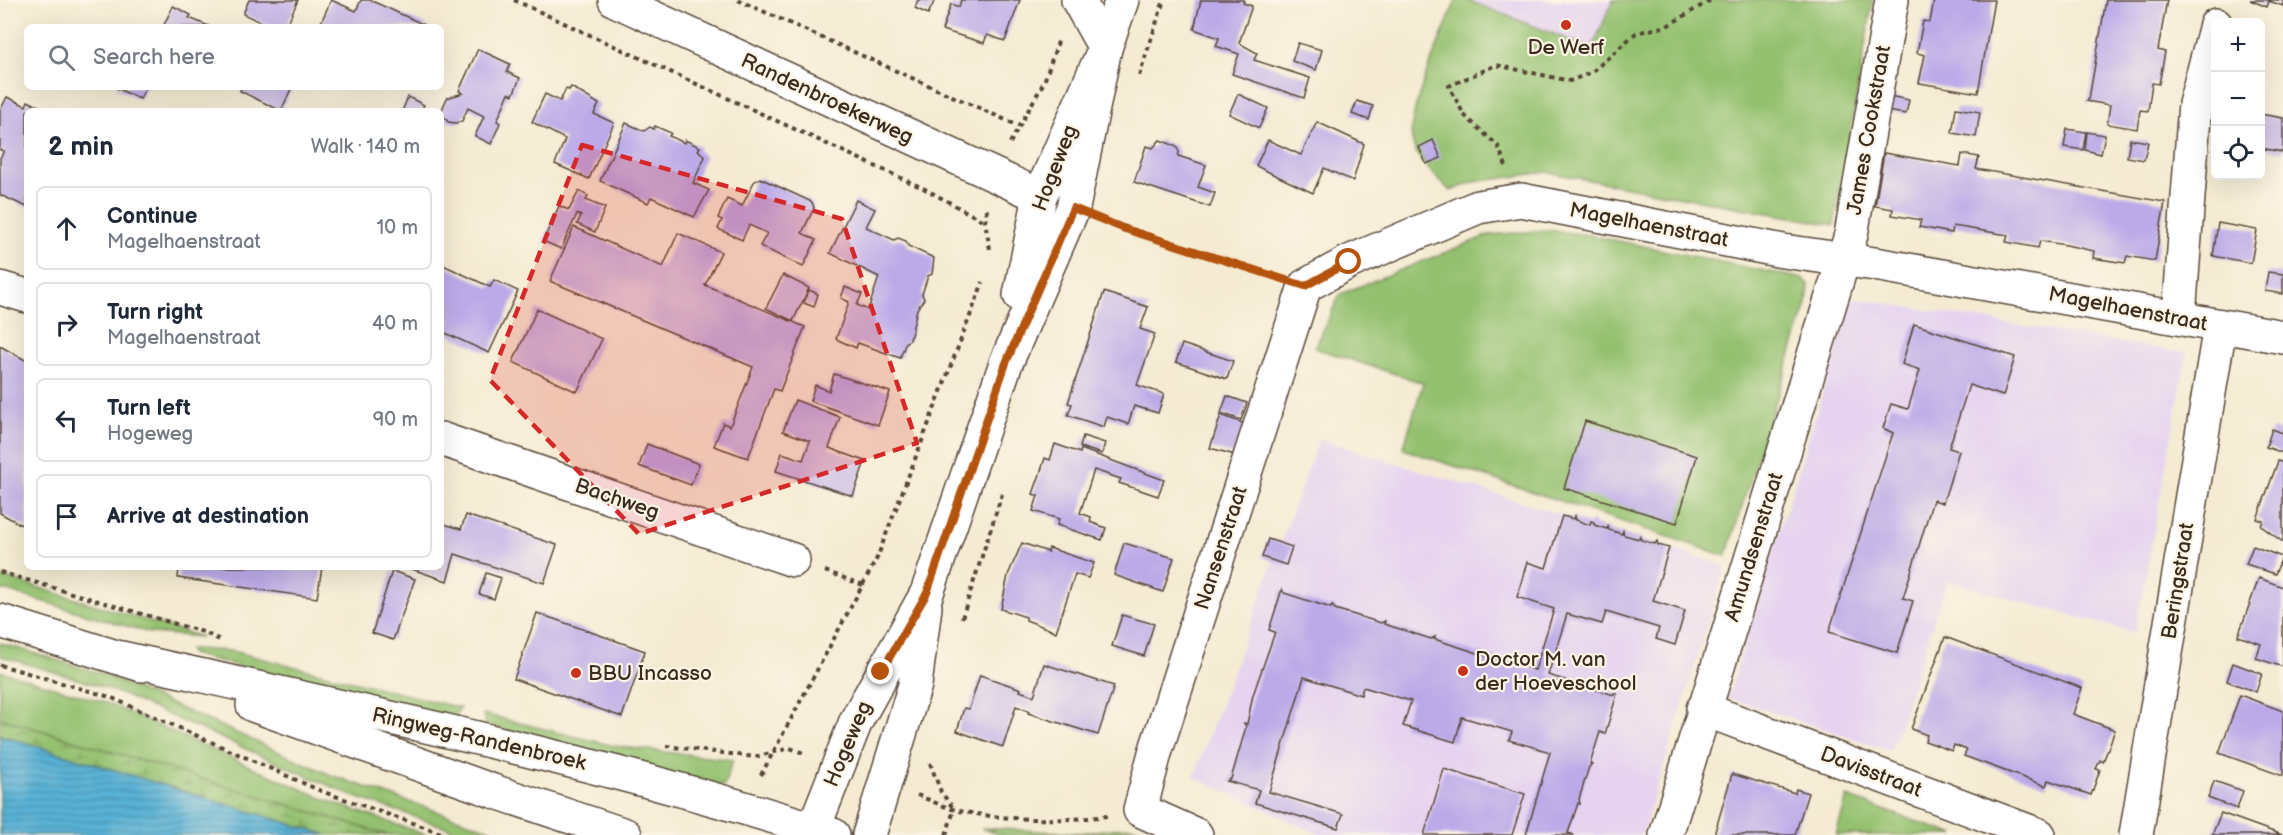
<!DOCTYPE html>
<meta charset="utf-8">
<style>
body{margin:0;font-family:"Balsamiq Sans",sans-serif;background:#f6f6f7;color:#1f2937}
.controls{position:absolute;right:18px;top:18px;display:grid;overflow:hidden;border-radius:9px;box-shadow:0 6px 24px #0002}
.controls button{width:54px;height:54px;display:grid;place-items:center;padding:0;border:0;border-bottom:2px solid #e0e1e3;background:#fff;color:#1f2937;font:30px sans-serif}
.stop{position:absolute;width:18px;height:18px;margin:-14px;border:4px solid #b45309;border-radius:50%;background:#fff}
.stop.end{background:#b45309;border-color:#fff;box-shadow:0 2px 6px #0008}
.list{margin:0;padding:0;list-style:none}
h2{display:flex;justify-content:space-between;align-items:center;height:78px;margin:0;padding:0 24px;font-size:26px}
h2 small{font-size:20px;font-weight:400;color:#747a83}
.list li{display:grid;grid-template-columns:39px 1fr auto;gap:18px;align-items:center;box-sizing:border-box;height:84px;margin:0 12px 12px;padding:0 12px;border:2px solid #e0e1e3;border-radius:9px}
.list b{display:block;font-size:22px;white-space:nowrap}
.list p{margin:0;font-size:20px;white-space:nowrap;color:#747a83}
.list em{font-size:20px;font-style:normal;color:#747a83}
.icon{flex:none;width:33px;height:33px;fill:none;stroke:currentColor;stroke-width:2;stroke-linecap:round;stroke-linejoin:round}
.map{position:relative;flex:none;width:2283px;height:835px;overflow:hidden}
.search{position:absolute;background:#fff;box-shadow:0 6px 24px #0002;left:24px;top:24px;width:420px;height:66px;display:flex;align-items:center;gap:15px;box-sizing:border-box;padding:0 21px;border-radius:9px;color:#747a83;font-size:22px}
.panel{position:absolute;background:#fff;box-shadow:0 6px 24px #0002;left:24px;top:108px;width:420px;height:462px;border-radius:9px}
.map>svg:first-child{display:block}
.built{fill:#e6d3f0}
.grass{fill:#94c170;stroke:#687647;stroke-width:1.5}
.wetland{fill:url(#wetland-marsh);stroke:#687647;stroke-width:1.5}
.water{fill:url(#water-rules);stroke:#4a6e7a;stroke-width:1.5}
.building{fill:#bcaae8}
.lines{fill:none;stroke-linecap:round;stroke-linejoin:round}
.minor-casing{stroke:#574739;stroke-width:36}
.major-casing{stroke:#574739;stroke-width:36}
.path{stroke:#574739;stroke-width:4;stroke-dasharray:4.5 4.5;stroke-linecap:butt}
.minor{stroke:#fff;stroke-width:33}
.major{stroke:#fff;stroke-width:33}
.route{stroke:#b45309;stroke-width:8}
.marked{fill:#d62828;fill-opacity:0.2;stroke:#d62828;stroke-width:4.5;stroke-dasharray:12 8;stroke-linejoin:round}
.poi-dot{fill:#c8321e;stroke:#fcf5e5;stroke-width:2}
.labels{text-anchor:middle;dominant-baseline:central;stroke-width:4.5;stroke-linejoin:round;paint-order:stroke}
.poi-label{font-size:21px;fill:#3b2a1e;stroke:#fcf5e5;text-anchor:start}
.street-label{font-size:21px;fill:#3b2a1e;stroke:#fcf5e5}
</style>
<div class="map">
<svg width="2283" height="835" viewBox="0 0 2283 835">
<defs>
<pattern id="wetland-marsh" width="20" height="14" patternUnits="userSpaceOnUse" patternTransform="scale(1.5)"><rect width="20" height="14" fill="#94c170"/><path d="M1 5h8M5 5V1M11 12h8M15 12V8" fill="none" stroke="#7a9d5b"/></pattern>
<pattern id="water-rules" width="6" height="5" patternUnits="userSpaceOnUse" patternTransform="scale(1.5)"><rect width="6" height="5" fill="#58b1d5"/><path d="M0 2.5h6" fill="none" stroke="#4a90ac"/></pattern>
</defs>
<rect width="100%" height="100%" fill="#fcf5e5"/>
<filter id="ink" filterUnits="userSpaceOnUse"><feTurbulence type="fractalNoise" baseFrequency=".0167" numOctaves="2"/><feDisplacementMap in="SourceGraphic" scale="12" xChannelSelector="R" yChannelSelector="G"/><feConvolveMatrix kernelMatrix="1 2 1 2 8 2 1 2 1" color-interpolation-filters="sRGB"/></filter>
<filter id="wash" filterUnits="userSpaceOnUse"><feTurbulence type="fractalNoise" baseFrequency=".008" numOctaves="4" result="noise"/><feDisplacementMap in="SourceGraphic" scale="24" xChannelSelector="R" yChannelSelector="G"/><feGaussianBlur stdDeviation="1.35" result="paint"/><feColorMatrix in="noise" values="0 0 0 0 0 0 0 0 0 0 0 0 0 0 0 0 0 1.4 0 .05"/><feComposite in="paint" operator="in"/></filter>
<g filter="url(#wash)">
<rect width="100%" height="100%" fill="#f5ebd3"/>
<!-- built -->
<g class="built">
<polygon points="1467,0 1613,0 1592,49"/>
<polygon points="1852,298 2187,353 2135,633 1947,581 1891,751 1728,698"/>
<polygon points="1319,439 1726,566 1642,835 1321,835 1194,777"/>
</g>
<!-- grass -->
<g class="grass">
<path d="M 1456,0 L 1467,0 L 1592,49 L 1613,0 L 1873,0 L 1834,225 L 1546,172 L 1474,182 L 1450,191 C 1436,176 1416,161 1412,140 C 1406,111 1445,31 1456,0 Z"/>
<polygon points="1548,230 1589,235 1804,279 1809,285 1807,304 1726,556 1403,449 1423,383 1315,348 1340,294 1489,235"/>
<polygon points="0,576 202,637 150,633 0,589"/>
<polygon points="0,643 103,674 336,777 507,835 469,835 353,796 107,688 0,656"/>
<polygon points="192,649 232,651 460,708 454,717 447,718 191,654 189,650"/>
<polygon points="0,671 107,703 331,802 427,835 387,835 0,718"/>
<polygon points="483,714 614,746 733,760 724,786 486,725"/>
<polygon points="1847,797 1955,835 1836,835"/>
<polygon points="1130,827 1165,835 1000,835 981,828 1080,833"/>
</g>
<!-- wetland -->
<polygon class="wetland" points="0,718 387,835 327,835 0,735"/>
<!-- water -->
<polygon class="water" points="0,735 327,835 0,835"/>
<g id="blocks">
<!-- building -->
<g class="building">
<polygon points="249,0 298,0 286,27 271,27 243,14"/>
<polygon points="331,0 356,11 361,0 370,0 429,27 319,27"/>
<polygon points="918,0 935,0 928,14 915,8"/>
<polygon points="961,0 1020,0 1005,41 987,35 984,43 942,30 951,4 959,7"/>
<polygon points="1201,0 1244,0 1243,3 1252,6 1239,43 1257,53 1254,60 1310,78 1304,98 1232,74 1239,54 1216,46 1219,38 1194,29"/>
<polygon points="1934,0 1994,0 1978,93 1919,83 1925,55 1917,53 1923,21 1930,22"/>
<polygon points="2106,0 2167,0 2158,50 2165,52 2159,84 2152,83 2148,111 2140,110 2137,129 2107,124 2110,105 2086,101 2089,99"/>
<polygon points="2250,0 2283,0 2283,6 2269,1 2267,7"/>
<polygon points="173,6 191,15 189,18 211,27 163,27"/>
<polygon points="1298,43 1322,50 1316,70 1292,61"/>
<polygon points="478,49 510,64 507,72 520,78 513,95 509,93 497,121 500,123 491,144 475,136 484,116 468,108 462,121 456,123 448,122 441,112 447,98 463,93 459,91"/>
<polygon points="114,87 146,87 140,99"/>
<polygon points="242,87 292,87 281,111 240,91"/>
<polygon points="571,87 599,104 594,114 614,123 589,179 555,164 565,139 532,122 545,94 560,101 566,89 569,90"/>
<polygon points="1238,94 1268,108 1259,128 1229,114"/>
<polygon points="1889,96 1909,100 1906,114 1887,111"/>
<polygon points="7,97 26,106 28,101 49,111 27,111 27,207 0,195 0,158 4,151 0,150 0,111"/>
<polygon points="408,97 424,105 421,111 402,111"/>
<polygon points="1357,101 1373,106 1369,120 1352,114"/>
<polygon points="1956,108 1980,112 1976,137 1952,133"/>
<polygon points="2260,114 2283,118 2283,152 2260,148"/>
<polygon points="1317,122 1364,144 1353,181 1324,168 1313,193 1256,166 1268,140 1301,155"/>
<polygon points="626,123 644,131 650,127 654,129 655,126 671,133 669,136 676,139 684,143 685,140 700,147 698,150 705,157 693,183 709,190 694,217 651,197 648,203 600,181"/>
<polygon points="2067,129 2086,132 2083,150 2064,147"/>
<polygon points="2087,132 2105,135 2101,154 2085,150"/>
<polygon points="2130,139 2148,142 2144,160 2127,157"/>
<polygon points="1160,140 1176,146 1179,152 1178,156 1206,165 1198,187 1215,193 1210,207 1134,182 1146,146 1153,148"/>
<polygon points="1433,140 1441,158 1426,164 1419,147"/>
<polygon points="1884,153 1960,166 1962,154 1979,157 1976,169 2165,202 2155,261 2127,256 2125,263 2093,258 2094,251 2066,245 2040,241 2038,248 2006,242 2008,235 1978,230 1953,226 1952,233 1919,227 1921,220 1892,215 1893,209 1875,206"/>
<polygon points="760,178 812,202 814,208 802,233 816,240 803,267 760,246 767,233 749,225 742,240 718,229 722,220 718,218 727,199 742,206 754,182"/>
<polygon points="579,191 588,196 586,200 605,208 595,232 577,224 581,216 577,214 561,249 543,241 559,206 569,210"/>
<polygon points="856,200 875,209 866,227 894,240 898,238 906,241 908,246 934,258 932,274 928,276 922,294 924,299 917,309 910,340 906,342 900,358 858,343 856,348 836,339 849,302 841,298 845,287 862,294 857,305 868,310 879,277 830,253"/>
<polygon points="2218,223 2257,230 2251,263 2213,256"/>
<polygon points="574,227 663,267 678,233 721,252 705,285 805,327 780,391 774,389 748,458 714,446 723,423 730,426 753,367 550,281"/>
<polygon points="441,264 490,287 494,280 518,291 489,353 441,331"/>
<polygon points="2268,272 2283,274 2283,294 2265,291"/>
<polygon points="783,275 809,288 793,321 766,308"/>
<polygon points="809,290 818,294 814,307 804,303"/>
<polygon points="1104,292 1148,307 1140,329 1155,334 1137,385 1164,394 1158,413 1134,406 1128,424 1107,417 1104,427 1068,415 1072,404 1068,403"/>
<polygon points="537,309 602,339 577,392 513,362"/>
<polygon points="1914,324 2015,357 2003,396 1969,385 1949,448 1959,451 1943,503 1933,500 1903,598 1913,601 1897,653 1829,632 1893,433 1883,428 1891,404 1908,409 1920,370 1902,364"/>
<polygon points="1182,344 1233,361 1227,379 1176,362"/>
<polygon points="0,346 27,361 27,528 0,513"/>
<polygon points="834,374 890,392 878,425 810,401 815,385 829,391"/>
<polygon points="1227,396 1247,403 1241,420 1221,413"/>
<polygon points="795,400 840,417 829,448 865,461 853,496 776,471 782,453 803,460 810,441 783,431"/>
<polygon points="1221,415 1245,424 1235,455 1210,448"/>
<polygon points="1585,421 1697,456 1677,523 1564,488"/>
<polygon points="2272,429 2283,433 2283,453 2266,447"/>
<polygon points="1083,436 1105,443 1102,454 1080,447"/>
<polygon points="647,444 699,464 691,485 639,466"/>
<polygon points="1055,444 1080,453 1081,449 1164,480 1158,496 1119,483 1121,479 1094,470 1080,513 1091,517 1090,522 1106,528 1102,540 1057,525 1059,519 1033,511 1038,496 1033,494 1039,477 1045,458 1050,460"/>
<polygon points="2278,461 2283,463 2283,542 2261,526 2263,521 2257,519"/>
<polygon points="466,515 557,545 544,583 455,554 447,581 406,567 441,567 441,523 461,529"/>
<polygon points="1562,516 1574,519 1575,516 1576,520 1590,525 1591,521 1594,522 1594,525 1607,529 1608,526 1609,530 1622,534 1623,531 1624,535 1639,539 1640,535 1641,540 1655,544 1657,541 1658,545 1669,548 1653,601 1685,611 1675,645 1656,639 1659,628 1606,612 1602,624 1567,614 1548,675 1614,695 1614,693 1617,694 1605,734 1600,732 1590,764 1592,765 1589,767 1579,799 1580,804 1578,803 1568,833 1574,835 1526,835 1550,752 1509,740 1512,732 1462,717 1455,742 1403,726 1411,701 1363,687 1361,695 1304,677 1269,792 1343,814 1338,828 1255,803 1259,790 1227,781 1231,779 1246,727 1244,723 1247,724 1253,695 1275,632 1269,630 1282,589 1284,593 1331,608 1332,605 1335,609 1381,623 1385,621 1384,624 1431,639 1435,637 1434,639 1481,654 1482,652 1484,655 1535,670 1554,609 1517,597 1527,562 1546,568"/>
<polygon points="1268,539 1292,547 1286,565 1262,557"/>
<polygon points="1022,543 1048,552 1049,548 1094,563 1088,578 1075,574 1056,632 1026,620 1026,617 1001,609 1008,575"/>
<polygon points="1124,543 1174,558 1163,592 1114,575"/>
<polygon points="2253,546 2282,557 2275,574 2246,564"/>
<polygon points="179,567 322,567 317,598 178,578"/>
<polygon points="392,571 415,579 393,640 372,633"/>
<polygon points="486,573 501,578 494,599 479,594"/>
<polygon points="2259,578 2283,587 2283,667 2256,658 2261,644 2238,636"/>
<polygon points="537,613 645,651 622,717 514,679"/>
<polygon points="1122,615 1154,624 1144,656 1112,646"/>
<polygon points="1945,637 2082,688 2073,714 2115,730 2103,762 2100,760 2096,769 2100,770 2091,795 2048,780 2046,786 1964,756 1967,750 1954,745 1952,751 1925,741 1927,735 1911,729"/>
<polygon points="2233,663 2262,674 2256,692 2227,681"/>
<polygon points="1044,664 1114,686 1098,735 1028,713 1029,711 1016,706 1003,747 957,731 964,708 969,709 980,675 1021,689 1020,691 1034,696"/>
<polygon points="2240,695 2283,711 2283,776 2219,753"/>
<polygon points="1444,769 1525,794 1512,835 1424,835"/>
<polygon points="1732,774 1795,793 1796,789 1808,793 1795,835 1714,835"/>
<polygon points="2214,781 2243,791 2237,809 2208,798"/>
<polygon points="2221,813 2282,835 2212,835"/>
</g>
</g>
</g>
<g filter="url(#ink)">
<use href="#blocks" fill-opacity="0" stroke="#574739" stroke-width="1.5"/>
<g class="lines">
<!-- minor casing -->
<g class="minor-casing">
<g id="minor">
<polyline points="615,0 1040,196"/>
<polyline points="1078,0 1105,48"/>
<polyline points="0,288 27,296"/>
<polyline points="2179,316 2195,104 2216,25"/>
<polyline points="441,439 793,560"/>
<polyline points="1703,709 2039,835"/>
<polyline points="1196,835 1140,810 1155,753 1305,286 1349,262 1478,207 1521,200 1783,251 1875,264 2283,337"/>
<polyline points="1666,835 1851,235 1892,0"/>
<polyline points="2136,835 2220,326"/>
</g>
</g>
<!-- major casing -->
<g class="major-casing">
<g id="major">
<polyline points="1020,295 1040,196 1105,48 1122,0"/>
<polyline points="0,621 142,665"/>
<path d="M 122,658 C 361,711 600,761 833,835"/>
<polyline points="253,705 493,791 625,835"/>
<polyline points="811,835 856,721 927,593 1006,363 1073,208 1105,48"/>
<polyline points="869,835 915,685 925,607"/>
</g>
</g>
<!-- path -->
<g class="path">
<polyline points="514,0 925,189 985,222"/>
<polyline points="738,0 1019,126"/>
<polyline points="1139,76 1164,0"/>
<polyline points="1010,143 1044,82 1059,39"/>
<polyline points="1506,166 1498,146 1464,115 1449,86 1496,65 1570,81 1592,72 1636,33 1667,26 1711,0"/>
<polyline points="987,209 985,222 990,249"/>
<polyline points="1106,221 1272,275"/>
<polyline points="825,571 863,585"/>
<polyline points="0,572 203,632 220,640"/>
<polyline points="962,618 1003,491"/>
<polyline points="0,665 110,697 321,791 447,835"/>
<polyline points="666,746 755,757 790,748 806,754"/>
<polyline points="930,763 941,792 954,809"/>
<polyline points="761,775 877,558 983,282"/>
<path d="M 917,795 C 930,800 943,807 956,810 C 997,820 1065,822 1107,816"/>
<polyline points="946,835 954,810"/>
</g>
<!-- minor -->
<use href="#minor" class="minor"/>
<!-- major -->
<use href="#major" class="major"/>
</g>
</g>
<g class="lines" filter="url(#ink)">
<!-- route -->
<polyline class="route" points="881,672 927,593 1006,363 1073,208 1125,229 1305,286 1349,262"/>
</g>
<!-- marked area -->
<path class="marked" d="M 582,145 L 842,219 L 917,443 L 639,534 L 490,380 Z"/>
<!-- markers -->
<g class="poi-dot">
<circle cx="1566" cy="25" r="6"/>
<circle cx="1463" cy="671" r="6"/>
<circle cx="576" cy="673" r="6"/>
</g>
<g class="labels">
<!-- poi labels -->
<g class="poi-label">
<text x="1566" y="47" text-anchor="middle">De Werf</text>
<text x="1475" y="659">Doctor M. van<tspan x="1475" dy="24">der Hoeveschool</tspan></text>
<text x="588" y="673">BBU Incasso</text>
</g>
<!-- street labels -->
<g class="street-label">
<text transform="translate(827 99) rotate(25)">Randenbroekerweg</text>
<text transform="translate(1869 130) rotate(-80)">James Cookstraat</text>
<text transform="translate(1055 168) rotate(-69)">Hogeweg</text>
<text transform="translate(1649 225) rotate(11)">Magelhaenstraat</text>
<text transform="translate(2128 309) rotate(11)">Magelhaenstraat</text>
<text transform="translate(617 499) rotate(19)">Bachweg</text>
<text transform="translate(1754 547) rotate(-73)">Amundsenstraat</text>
<text transform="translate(1221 548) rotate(-72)">Nansenstraat</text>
<text transform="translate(2178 581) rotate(-81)">Beringstraat</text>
<text transform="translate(479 739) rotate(13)">Ringweg-Randenbroek</text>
<text transform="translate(848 744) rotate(-67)">Hogeweg</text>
<text transform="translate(1871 772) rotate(21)">Davisstraat</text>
</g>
</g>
</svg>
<div class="controls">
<button>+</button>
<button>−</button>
<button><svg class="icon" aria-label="locate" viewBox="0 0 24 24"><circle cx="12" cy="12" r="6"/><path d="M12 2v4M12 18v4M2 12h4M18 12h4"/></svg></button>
</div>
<div class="stop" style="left:1349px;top:262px"></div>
<div class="stop end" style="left:881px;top:672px"></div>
<div class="search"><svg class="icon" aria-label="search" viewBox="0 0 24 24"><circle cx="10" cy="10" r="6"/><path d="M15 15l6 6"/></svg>Search here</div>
<section class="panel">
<h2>2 min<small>Walk · 140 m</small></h2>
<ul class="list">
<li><svg class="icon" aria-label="ahead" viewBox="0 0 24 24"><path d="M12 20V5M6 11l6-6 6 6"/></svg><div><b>Continue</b><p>Magelhaenstraat</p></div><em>10 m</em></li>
<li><svg class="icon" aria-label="right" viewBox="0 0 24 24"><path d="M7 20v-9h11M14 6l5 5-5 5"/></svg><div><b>Turn right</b><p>Magelhaenstraat</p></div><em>40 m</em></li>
<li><svg class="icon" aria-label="left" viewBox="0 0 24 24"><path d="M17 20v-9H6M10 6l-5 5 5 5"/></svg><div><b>Turn left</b><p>Hogeweg</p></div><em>90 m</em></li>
<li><svg class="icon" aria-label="arrive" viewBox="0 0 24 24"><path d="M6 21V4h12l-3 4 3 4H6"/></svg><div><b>Arrive at destination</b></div></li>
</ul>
</section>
</div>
